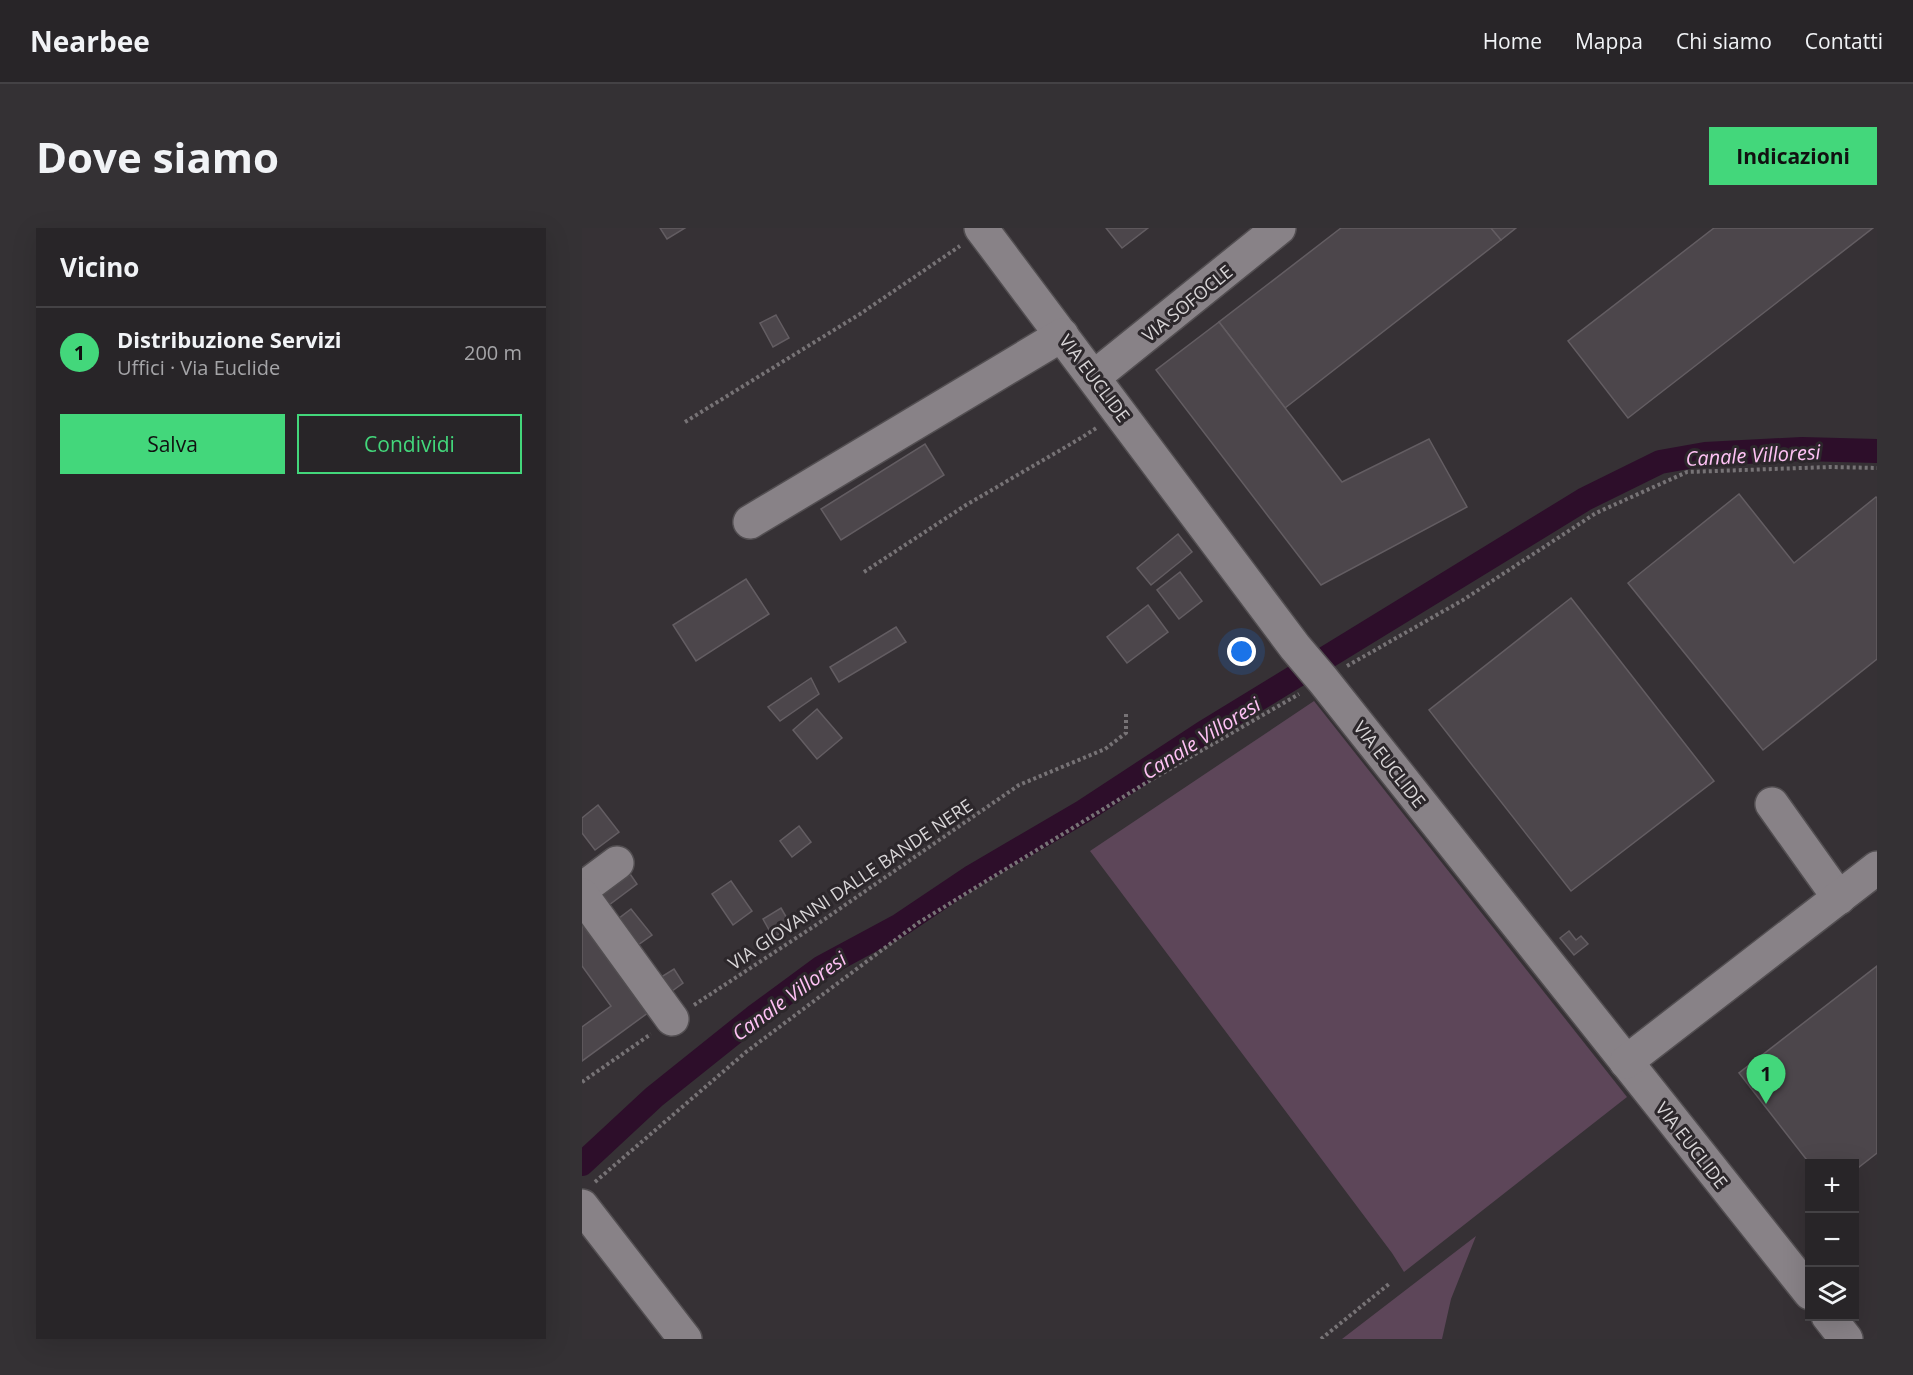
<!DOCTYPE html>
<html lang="it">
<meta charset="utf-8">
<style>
body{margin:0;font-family:"Open Sans",sans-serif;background:#343134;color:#f1f3f6}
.controls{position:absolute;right:18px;bottom:18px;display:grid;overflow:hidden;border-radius:0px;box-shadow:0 6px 24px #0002}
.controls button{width:54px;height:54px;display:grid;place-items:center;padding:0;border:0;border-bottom:2px solid #444245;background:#282528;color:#f1f3f6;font:30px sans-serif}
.you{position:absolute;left:660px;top:424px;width:21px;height:21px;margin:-15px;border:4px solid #fff;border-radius:50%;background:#1a73e8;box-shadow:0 0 0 9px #1a73e833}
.badge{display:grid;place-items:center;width:39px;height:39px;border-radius:50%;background:#43d77b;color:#111;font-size:20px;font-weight:700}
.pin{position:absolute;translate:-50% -50px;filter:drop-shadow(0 2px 3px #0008)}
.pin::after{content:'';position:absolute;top:32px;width:21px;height:18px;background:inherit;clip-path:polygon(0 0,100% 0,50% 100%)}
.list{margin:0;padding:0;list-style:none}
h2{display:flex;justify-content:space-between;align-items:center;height:78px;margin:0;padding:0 24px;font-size:26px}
h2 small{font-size:20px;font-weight:400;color:#a5a5a8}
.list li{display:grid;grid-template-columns:39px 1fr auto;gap:18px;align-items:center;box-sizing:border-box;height:90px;padding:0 24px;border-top:2px solid #444245}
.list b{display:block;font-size:22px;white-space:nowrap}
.list p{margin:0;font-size:20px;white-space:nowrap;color:#a5a5a8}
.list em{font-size:20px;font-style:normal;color:#a5a5a8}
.actions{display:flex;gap:12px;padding:18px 24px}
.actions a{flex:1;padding:14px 0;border:2px solid #43d77b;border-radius:0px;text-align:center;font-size:21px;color:#43d77b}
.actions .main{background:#43d77b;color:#111}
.icon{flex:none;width:33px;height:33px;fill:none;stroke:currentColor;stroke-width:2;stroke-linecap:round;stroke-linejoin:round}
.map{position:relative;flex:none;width:1295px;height:1111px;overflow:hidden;border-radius:0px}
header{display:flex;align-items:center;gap:36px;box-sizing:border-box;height:84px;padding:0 30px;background:#282528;border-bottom:2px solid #444245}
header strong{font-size:28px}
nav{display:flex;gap:33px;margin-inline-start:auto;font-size:21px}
.intro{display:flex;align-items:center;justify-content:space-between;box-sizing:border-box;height:144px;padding:0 36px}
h1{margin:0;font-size:42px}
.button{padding:15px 27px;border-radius:0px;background:#43d77b;color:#111;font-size:21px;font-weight:700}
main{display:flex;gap:36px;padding:0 36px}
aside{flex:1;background:#282528;border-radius:0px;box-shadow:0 6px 24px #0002}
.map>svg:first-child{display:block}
.green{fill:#5d4659}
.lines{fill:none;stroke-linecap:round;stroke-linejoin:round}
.canal{stroke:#2d0e2a;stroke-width:24}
.building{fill:#4c464b;stroke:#635d62;stroke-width:1.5}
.minor-casing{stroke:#524e51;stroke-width:36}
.path{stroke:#777376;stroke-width:4;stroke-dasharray:3 3;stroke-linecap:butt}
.minor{stroke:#888287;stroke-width:33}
.labels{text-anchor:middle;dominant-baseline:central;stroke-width:6;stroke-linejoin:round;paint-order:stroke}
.street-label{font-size:18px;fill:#d9d6d8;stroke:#2c272b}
.water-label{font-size:20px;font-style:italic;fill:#ffc2f5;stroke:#2c272b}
</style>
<header>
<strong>Nearbee</strong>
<nav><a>Home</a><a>Mappa</a><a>Chi siamo</a><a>Contatti</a></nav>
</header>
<div class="intro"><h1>Dove siamo</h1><a class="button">Indicazioni</a></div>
<main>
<aside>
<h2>Vicino<small></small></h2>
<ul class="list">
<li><span class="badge">1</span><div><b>Distribuzione Servizi</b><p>Uffici · Via Euclide</p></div><em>200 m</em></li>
</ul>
<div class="actions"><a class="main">Salva</a><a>Condividi</a></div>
</aside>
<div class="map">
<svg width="1295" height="1111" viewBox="0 0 1295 1111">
<rect width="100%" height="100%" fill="#363135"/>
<!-- green -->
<g class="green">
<polygon points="732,473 1045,869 822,1044 810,1025 508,623"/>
<polygon points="894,1008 869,1071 860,1111 760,1111"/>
</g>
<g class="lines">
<!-- canal -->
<polyline class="canal" points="0,936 72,869 172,789 240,739 318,697 391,648 502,583 621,505 1003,271 1078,234 1123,226 1220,221 1295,223"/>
</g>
<!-- building -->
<g class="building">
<polygon points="78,0 103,0 85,11"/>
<polygon points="524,0 566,0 540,20"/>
<polygon points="759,0 909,0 919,12 703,180 637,94"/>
<polygon points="909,0 934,0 919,12"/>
<polygon points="1132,0 1291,0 1046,190 986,113"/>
<polygon points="194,87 207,110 191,119 178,95"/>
<polygon points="637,94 760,254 847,211 885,279 739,357 574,142"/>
<polygon points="343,216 362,247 259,312 239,281"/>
<polygon points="1157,266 1212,335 1294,269 1295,270 1295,431 1181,522 1046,355"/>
<polygon points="596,306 610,324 569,357 555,340"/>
<polygon points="598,344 620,373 597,391 575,362"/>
<polygon points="164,351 187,386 114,433 91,397"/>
<polygon points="989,370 1132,553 989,663 847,482"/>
<polygon points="566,377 586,404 545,435 525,409"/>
<polygon points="314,399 324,414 257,454 248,439"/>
<polygon points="229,450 237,466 198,493 186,479"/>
<polygon points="235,481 260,510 235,531 211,502"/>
<polygon points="16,577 37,604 13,622 0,605 0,590"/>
<polygon points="217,598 229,614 210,629 198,613"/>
<polygon points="44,640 55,656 23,680 12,665"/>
<polygon points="149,653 170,683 151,697 130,666"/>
<polygon points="0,676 74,779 0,833 0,799 29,778 0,738"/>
<polygon points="199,680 210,699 191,709 181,691"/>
<polygon points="49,681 70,707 56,717 36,691"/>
<polygon points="987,703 994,712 999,708 1006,716 992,727 978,710"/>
<polygon points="1295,738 1295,925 1272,943 1272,936 1228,936 1157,845"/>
<polygon points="92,741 101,755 86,766 76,751"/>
</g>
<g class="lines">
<!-- minor casing -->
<g class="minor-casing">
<g id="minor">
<polyline points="399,0 713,419 741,452 1228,1065"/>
<polyline points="512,149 697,0"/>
<polyline points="168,294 480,107"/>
<polyline points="1190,576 1257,670"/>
<polyline points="0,661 35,635"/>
<polyline points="0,667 90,791"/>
<polyline points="1044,834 1295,640"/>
<polyline points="0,978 103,1111"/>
<polyline points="1246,1088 1264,1111"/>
</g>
</g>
<!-- path -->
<g class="path">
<polyline points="103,194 278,86 378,18"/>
<polyline points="282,344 384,277 499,210 516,199"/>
<polyline points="765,438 881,372 1014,285 1105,244 1248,239 1295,240"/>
<polyline points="112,777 237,695 437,557 523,521 544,505 544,486"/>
<polyline points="0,854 69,806"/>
<polyline points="13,954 164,824 336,695 567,553 717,466"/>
<polyline points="739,1111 807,1056"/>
</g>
<!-- minor -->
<use href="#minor" class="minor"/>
</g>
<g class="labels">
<!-- street labels -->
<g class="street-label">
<text transform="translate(605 75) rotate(-39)">VIA SOFOCLE</text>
<text transform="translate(513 150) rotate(53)">VIA EUCLIDE</text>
<text transform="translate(808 536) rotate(52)">VIA EUCLIDE</text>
<text transform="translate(268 656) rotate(-34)">VIA GIOVANNI DALLE BANDE NERE</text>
<text transform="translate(1110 917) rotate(52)">VIA EUCLIDE</text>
</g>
<!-- water labels -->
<g class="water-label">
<text transform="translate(1171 227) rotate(-3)">Canale Villoresi</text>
<text transform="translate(619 510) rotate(-32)">Canale Villoresi</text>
<text transform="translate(207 768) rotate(-36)">Canale Villoresi</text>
</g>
</g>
</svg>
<div class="controls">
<button>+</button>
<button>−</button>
<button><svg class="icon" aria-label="layers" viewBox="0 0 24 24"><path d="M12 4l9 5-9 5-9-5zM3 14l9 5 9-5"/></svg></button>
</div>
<div class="you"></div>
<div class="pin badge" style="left:1184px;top:876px">1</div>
</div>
</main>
